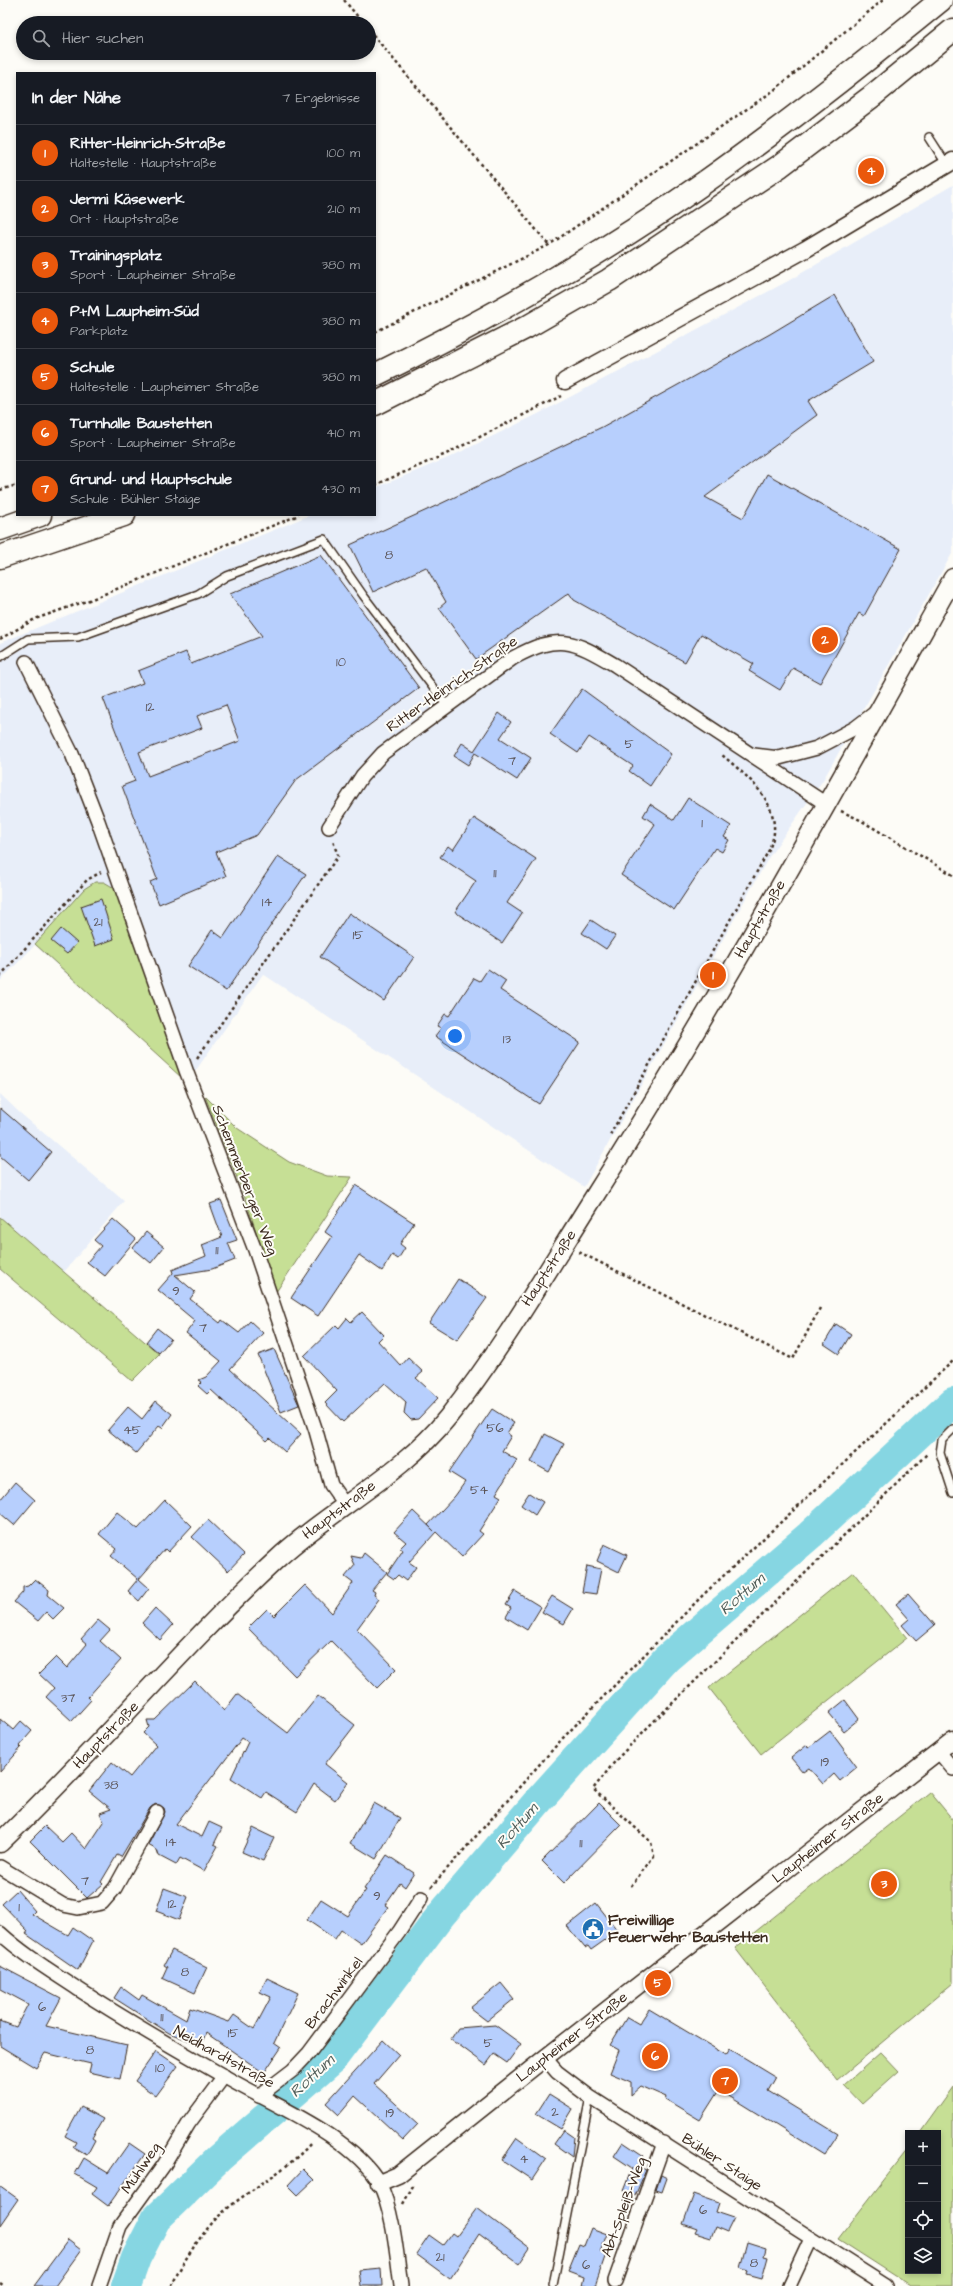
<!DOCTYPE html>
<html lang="de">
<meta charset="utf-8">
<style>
body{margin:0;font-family:"Architects Daughter",sans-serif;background:#242831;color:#f1f3f6}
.controls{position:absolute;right:12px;bottom:12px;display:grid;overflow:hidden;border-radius:0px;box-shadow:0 2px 6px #0003}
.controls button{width:36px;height:36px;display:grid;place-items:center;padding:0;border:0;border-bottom:1px solid #363941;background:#171b24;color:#f1f3f6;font:20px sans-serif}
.you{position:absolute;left:455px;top:1036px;width:14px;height:14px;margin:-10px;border:3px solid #fff;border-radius:50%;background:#1a73e8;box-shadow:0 0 0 6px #1a73e833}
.badge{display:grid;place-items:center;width:26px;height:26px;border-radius:50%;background:#ea580c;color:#fff;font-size:13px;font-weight:700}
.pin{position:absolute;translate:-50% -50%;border:2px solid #fff;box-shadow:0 1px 4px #0006}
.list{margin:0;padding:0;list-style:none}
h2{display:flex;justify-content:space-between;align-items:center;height:52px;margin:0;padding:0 16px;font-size:17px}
h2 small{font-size:13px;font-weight:400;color:#9ea1a6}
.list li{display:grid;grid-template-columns:26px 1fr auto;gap:12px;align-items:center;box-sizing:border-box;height:56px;padding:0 16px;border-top:1px solid #363941}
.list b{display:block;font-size:15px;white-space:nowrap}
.list p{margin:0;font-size:13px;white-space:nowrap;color:#9ea1a6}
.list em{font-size:13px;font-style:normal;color:#9ea1a6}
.icon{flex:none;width:22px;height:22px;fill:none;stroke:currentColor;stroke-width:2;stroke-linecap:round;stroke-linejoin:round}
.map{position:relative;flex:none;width:953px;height:2286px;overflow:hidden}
.search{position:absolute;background:#171b24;box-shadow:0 2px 6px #0003;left:16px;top:16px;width:360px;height:44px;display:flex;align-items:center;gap:10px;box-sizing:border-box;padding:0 14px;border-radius:22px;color:#9ea1a6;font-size:15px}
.panel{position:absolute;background:#171b24;box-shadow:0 2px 6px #0003;left:16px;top:72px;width:360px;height:444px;border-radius:0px}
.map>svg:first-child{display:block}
.built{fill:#e8eef9}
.green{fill:#c6df95;stroke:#80845a}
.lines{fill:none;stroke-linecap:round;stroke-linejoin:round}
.river{stroke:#86d6e2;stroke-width:30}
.building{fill:#b7cffd;stroke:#3b2a1e;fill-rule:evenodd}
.service-casing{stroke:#3b2a1e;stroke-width:10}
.minor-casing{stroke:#3b2a1e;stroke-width:16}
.tertiary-casing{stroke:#3b2a1e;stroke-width:19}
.secondary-casing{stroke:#3b2a1e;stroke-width:21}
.trunk-casing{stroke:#3b2a1e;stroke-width:25}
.path{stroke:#3b2a1e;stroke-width:2.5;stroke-dasharray:3 3;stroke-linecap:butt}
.service{stroke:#fdfcf7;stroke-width:7}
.minor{stroke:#fdfcf7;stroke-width:13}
.tertiary{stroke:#fdfcf7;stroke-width:16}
.secondary{stroke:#fdfcf7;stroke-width:18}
.trunk{stroke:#fdfcf7;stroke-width:22}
.labels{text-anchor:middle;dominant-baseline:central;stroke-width:4;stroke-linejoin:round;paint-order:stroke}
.number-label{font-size:13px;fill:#5a5356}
.street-label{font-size:15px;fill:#3b2a1e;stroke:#fdfcf7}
.poi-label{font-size:15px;font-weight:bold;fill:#3b2a1e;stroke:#fdfcf7;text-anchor:start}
.water-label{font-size:16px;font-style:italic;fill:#525e59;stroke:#fdfcf7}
</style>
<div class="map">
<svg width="953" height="2286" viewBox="0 0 953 2286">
<rect width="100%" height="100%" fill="#fdfcf7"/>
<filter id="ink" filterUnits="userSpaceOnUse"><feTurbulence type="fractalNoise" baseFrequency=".025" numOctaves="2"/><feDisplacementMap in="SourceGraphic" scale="8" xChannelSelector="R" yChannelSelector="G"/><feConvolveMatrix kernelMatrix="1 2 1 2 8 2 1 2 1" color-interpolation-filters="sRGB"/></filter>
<g filter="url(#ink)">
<!-- built -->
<g class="built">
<polygon points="953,185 953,552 823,780 769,857 584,1187 263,974 185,1086 182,1078 35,945 0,981 0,643 310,515 375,515 375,488 448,458 538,414 788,281"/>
<polygon points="0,1094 20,1113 124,1201 64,1272 0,1217"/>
</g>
<!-- green -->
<g class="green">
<polygon points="95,882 104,882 116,889 182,1078 35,944 84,889"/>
<polygon points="205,1096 237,1128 289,1162 327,1176 352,1177 276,1292 245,1198"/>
<polygon points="0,1217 159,1354 132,1381 0,1269"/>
<polygon points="853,1572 907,1638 761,1754 709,1688"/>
<polygon points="930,1792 953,1820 953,1983 837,2080 735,1948"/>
<polygon points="881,2052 899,2071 862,2104 844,2085"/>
<polygon points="953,2087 953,2286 911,2286 838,2239 908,2149 908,2271 938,2271 938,2133 920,2133"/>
</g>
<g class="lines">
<!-- river -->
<polyline class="river" points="126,2286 136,2258 156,2219 219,2158 331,2061 441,1915 539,1800 666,1659 810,1535 953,1402"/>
</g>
<!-- building -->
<g class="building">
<polygon points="835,295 873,362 808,401 817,415 705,497 743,518 767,474 901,549 864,616 859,613 820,683 793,668 780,690 749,671 754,664 701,634 685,662 574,600 569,593 476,659 439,608 446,602 426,567 373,592 350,545 438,505 602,427 770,334"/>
<path d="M 321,555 L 419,688 L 296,780 L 257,835 L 216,852 L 226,876 L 159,904 L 150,882 L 157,879 L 122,786 L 135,781 L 103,698 L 143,683 L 138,671 L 186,652 L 191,664 L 262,636 L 230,594 ZM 226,705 L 240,741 L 148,776 L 139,752 L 202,728 L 197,716 Z"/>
<polygon points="582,689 671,754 650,786 629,771 633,766 589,737 578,753 550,734"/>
<polygon points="499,713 511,722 500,738 531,758 517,780 475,753 468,765 454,756 462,743 474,751"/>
<polygon points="688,798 731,826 724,837 729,840 722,852 715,848 674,910 621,875 655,824 643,816 650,804 674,820"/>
<polygon points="474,818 536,859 507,903 522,913 502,943 455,912 476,881 440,857 448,846 453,850"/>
<polygon points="278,856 306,874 226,991 188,966 212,930 223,938"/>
<polygon points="101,899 114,939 95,946 81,906"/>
<polygon points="349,913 414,957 384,1001 320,957"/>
<polygon points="591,920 615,936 606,949 582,933"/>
<polygon points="61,929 77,943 67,954 51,941"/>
<polygon points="488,969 506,981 500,990 580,1042 539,1104 435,1036 441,1028 437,1026 445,1014 449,1016 474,978 480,981"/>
<polygon points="0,1108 51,1152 28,1180 0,1156"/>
<polygon points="356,1185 414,1223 400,1244 405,1248 398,1259 392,1255 382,1271 359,1255 318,1316 291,1298 332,1237 325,1232"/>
<polygon points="221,1200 237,1240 228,1243 235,1260 212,1269 175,1275 195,1292 190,1299 220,1323 222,1320 239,1333 250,1321 263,1333 230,1369 301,1434 285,1452 270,1438 267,1441 211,1390 207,1394 198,1386 202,1382 199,1380 206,1377 221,1361 186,1333 195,1321 158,1290 173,1273 172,1270 206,1256 202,1245 222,1237 210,1204"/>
<polygon points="113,1219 136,1239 105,1276 87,1262 101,1246 94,1240"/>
<polygon points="146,1232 164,1247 151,1263 133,1248"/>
<polygon points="458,1279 487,1298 457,1340 429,1323"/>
<polygon points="362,1312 384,1335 378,1341 401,1366 408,1358 423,1372 416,1378 438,1398 418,1419 411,1420 404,1413 406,1402 385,1383 343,1422 325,1403 337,1391 304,1356 336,1325 339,1328 347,1318 351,1322"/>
<polygon points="836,1324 851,1334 839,1354 824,1344"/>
<polygon points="157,1328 171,1339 159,1353 146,1342"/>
<polygon points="274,1349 299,1405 281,1412 258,1355"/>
<polygon points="156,1401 172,1414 162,1428 159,1426 136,1453 108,1430 128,1407 142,1419"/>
<polygon points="492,1409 514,1423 507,1433 511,1436 502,1451 517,1460 496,1494 501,1497 479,1531 483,1534 462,1557 436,1532 409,1562 416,1567 406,1581 398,1575 394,1579 387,1574 403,1550 400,1548 406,1542 394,1532 413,1511 434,1531 428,1525 455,1496 465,1482 449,1472"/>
<polygon points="545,1434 564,1444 549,1472 531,1462"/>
<polygon points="15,1482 35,1500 14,1525 0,1513 0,1500"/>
<polygon points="529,1493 543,1502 535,1515 521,1505"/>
<polygon points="165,1500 192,1526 168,1552 165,1549 139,1579 149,1588 139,1601 128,1591 138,1579 111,1556 117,1549 99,1534 117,1512 138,1529"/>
<polygon points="208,1520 244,1554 228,1571 192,1537"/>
<polygon points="604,1544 627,1555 619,1572 597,1561"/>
<polygon points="364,1553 387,1572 372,1590 375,1592 374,1595 379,1599 357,1629 396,1669 377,1688 331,1641 295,1676 248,1628 267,1609 274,1616 305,1585 332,1613 353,1583 345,1577 355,1565 351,1556 361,1558"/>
<polygon points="587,1566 601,1569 596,1594 582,1592"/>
<polygon points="35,1579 49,1590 48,1595 64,1608 53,1619 46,1612 38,1621 14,1602 23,1592 23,1587 28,1586"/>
<polygon points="515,1591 541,1607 527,1630 506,1617 511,1608 506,1605"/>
<polygon points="908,1594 935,1625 916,1641 902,1625 909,1619 896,1604"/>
<polygon points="552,1596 573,1609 564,1624 542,1612"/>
<polygon points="155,1608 173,1625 160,1640 142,1623"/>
<polygon points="98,1620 110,1630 100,1641 121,1660 88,1697 91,1700 72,1721 46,1697 54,1688 39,1674 56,1657 67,1668 87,1644 81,1639"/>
<polygon points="195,1681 224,1711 237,1694 288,1733 318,1696 355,1725 325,1764 348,1782 335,1800 314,1784 297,1812 266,1792 262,1798 231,1778 248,1742 242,1738 176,1824 202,1837 209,1822 222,1828 214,1844 218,1846 204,1871 180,1858 176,1865 159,1856 157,1850 148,1845 165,1812 164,1808 156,1804 150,1808 121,1857 117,1855 101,1882 103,1884 87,1898 30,1841 45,1826 62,1842 71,1833 86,1849 104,1822 100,1813 111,1809 89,1791 112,1762 130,1777 156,1745 143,1733 149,1727 147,1720 155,1720"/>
<polygon points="845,1700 859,1719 844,1731 829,1713"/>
<polygon points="0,1719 13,1730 21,1721 32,1731 19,1746 21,1748 0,1772"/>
<polygon points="830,1731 857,1767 840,1781 834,1774 823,1784 809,1768 803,1772 791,1758 807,1745 808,1748"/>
<polygon points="374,1803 400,1818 376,1859 350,1843"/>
<polygon points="599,1803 621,1825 564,1883 542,1861"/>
<polygon points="253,1828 274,1838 263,1861 242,1852"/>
<polygon points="387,1855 414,1873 405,1887 400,1883 385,1905 388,1907 361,1944 341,1930 335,1939 307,1920 321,1899 348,1916 366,1890 364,1889"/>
<polygon points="164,1888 188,1897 179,1920 156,1911"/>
<polygon points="17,1890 35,1911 32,1914 68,1935 73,1927 93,1941 78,1970 26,1934 28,1931 2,1904"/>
<polygon points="596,1903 618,1931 591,1950 588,1946 585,1948 567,1926"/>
<polygon points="172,1950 207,1967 195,1993 162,1978 167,1967 164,1965"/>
<polygon points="0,1966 61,1998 46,2026 127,2045 120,2079 89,2072 91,2064 45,2053 36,2068 0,2046 0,2021 16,2027 28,2004 0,1989"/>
<polygon points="267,1978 298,1993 274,2043 281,2048 264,2073 206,2033 201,2045 169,2033 114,1998 121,1987 139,2000 142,1995 186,2020 190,2008 229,2022 234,2015 254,2029 271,1997 260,1992"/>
<polygon points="501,1983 514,1999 487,2021 470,2008"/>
<polygon points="649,2009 726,2055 730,2049 776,2077 768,2091 838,2134 824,2155 719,2090 700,2120 665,2099 666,2097 641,2086 631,2095 631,2082 610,2073 619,2050 610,2045 627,2017 639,2024"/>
<polygon points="495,2025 521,2044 507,2063 494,2054 486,2065 451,2039 458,2028"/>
<polygon points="383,2040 399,2055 374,2084 418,2124 403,2140 355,2096 339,2115 326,2103"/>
<polygon points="156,2051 178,2066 156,2096 135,2081"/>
<polygon points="549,2094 573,2109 561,2129 536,2114"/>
<polygon points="81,2107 103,2119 92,2138 95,2140 87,2155 73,2147 76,2142 65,2136"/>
<polygon points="564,2130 574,2137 572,2157 554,2144"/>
<polygon points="517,2138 546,2159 532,2180 502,2160"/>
<polygon points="623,2142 644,2156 637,2166 646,2170 635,2196 623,2191 632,2168 614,2156"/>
<polygon points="129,2143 145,2154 108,2206 92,2194 97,2187 75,2174 84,2158 108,2173"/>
<polygon points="303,2169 314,2180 298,2195 288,2185"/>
<polygon points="661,2175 667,2178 662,2192 656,2190"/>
<polygon points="0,2186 18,2199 0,2225"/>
<polygon points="694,2194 719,2203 716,2212 734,2218 727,2232 715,2227 711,2238 695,2233 697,2229 683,2224"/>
<polygon points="477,2208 530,2248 519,2264 479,2234 450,2279 416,2254 429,2235 443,2245 452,2233 456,2236"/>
<polygon points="591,2228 607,2234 600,2252 606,2254 595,2286 582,2286 584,2277 568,2271 579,2244 584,2246"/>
<polygon points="68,2240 81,2250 55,2286 34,2286"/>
<polygon points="747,2242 766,2248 764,2256 768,2257 762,2279 747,2275 748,2271 740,2268"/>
<polygon points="381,2268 382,2286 361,2286 359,2270"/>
</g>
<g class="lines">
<!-- service casing -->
<g class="service-casing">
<g id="service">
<polyline points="929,137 947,165"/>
<polyline points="0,657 28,639 78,637 198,594 227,576 324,539 363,595 447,706"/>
<polyline points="953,1429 942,1440 940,1453 953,1493"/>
<polyline points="553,2285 590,2097"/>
</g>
</g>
<!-- minor casing -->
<g class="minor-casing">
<g id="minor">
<polyline points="26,662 72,754 98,821 187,1073 255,1250 316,1431 331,1485 345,1505"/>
<polyline points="754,755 779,758 817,748 855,728 876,712"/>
<path d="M 329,827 L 362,776 L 383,753 L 513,658 C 559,633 572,640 615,665 L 826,804"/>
<polyline points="939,1752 953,1769"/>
<polyline points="0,1867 63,1905 78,1908 102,1903 115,1888 157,1812"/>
<path d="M 0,1933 C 24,1955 51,1971 78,1989 C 129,2022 181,2052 234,2082 C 277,2106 355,2139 379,2183 C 393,2209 397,2256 401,2286"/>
<polyline points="545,2058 557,2072 590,2097 886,2286"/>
<polyline points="259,2096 293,2070 309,2053 399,1932 421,1898"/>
<polyline points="615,2281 664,2143"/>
<polyline points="99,2286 120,2226 164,2165 189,2123 224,2076"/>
<polyline points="789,2286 811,2239"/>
</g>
</g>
<!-- tertiary casing -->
<g class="tertiary-casing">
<g id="tertiary">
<polyline points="565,381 806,249 953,161"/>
<polyline points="379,2183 398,2175 545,2058 953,1740"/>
</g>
</g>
<!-- secondary casing -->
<g class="secondary-casing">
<path id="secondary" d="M 0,1843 C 95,1752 179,1650 275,1561 C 329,1510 401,1476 448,1417 C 502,1349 547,1271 594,1197 C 722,995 837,786 953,578"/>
</g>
<!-- trunk casing -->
<g class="trunk-casing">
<g id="trunk">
<path d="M 375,375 C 489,319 601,255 705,182 C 786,125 864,63 941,0"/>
<polyline points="375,404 527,327 609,280 780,166 871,97 953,30"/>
<polyline points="0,529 40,515"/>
<polyline points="0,557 124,515"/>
</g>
</g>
<!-- path -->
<g class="path">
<polyline points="344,0 363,23"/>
<polyline points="369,30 549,245"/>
<polyline points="375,332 549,245 773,91 883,0"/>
<polyline points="375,485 446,454 561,396"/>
<polyline points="0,490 17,485"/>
<polyline points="0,639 35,619 92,599 299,515"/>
<polyline points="841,811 860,820 953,875"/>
<polyline points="0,976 87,880 101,872"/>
<polyline points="197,1058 338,856 333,841"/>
<path d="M 610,1135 L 769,850 C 771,844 774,837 774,832 C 776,797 744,774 721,754"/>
<polyline points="579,1252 793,1359 820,1308"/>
<polyline points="631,1886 654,1856 651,1842 593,1789 617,1759 647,1728 928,1453"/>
<polyline points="431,1887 562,1739 703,1595 953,1361"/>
<polyline points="403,2204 414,2184"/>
<polyline points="0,2283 4,2286"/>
<path d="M 172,2286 C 179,2266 206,2227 221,2214 C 250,2188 287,2171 312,2142"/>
</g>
<!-- service -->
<use href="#service" class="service"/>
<!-- minor -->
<use href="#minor" class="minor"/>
<!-- tertiary -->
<use href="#tertiary" class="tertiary"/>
<!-- secondary -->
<use href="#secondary" class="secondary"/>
<!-- trunk -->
<use href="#trunk" class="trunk"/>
</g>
</g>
<!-- icons -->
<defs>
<g id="civic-disc" transform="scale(1.15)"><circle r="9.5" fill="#1f6fb2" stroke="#fdfcf7"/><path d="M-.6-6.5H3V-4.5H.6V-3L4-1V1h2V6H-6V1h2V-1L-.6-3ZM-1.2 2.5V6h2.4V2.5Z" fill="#fff"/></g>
</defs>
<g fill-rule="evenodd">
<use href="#civic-disc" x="593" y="1929"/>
</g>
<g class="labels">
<!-- number labels -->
<g class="number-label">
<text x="389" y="555">8</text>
<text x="341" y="662">10</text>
<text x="150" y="707">12</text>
<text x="629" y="744">5</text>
<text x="512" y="761">7</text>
<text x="702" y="823">1</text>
<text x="495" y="873">11</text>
<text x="267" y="902">14</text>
<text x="98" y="922">21</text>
<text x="358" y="935">15</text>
<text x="507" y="1039">13</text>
<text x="217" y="1250">11</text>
<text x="176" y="1291">9</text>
<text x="203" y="1328">7</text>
<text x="495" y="1428">56</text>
<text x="132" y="1430">45</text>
<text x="479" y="1490">54</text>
<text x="68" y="1698">37</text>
<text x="825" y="1762">19</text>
<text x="111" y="1785">38</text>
<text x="171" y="1842">14</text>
<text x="581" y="1843">11</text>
<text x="85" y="1881">7</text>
<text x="377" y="1896">9</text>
<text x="172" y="1904">12</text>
<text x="19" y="1907">1</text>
<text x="185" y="1972">8</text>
<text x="42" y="2007">6</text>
<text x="162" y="2017">11</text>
<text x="233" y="2033">15</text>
<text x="488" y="2043">5</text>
<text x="90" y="2050">8</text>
<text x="160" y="2068">10</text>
<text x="555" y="2112">2</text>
<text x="390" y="2113">19</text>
<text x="524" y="2159">4</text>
<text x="703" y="2210">6</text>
<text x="440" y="2257">21</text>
<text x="754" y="2263">8</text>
<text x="586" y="2265">6</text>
</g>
<!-- street labels -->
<g class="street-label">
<text transform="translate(452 684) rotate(-35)">Ritter-Heinrich-Straße</text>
<text transform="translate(760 919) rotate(-60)">Hauptstraße</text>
<text transform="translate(245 1180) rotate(69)">Schemmerberger Weg</text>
<text transform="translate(549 1268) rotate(-57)">Hauptstraße</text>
<text transform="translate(339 1510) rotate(-37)">Hauptstraße</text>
<text transform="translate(106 1735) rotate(-46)">Hauptstraße</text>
<text transform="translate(828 1838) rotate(-38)">Laupheimer Straße</text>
<text transform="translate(334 1993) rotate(-53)">Brachwinkel</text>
<text transform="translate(572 2037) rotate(-38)">Laupheimer Straße</text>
<text transform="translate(224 2057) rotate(29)">Neidhardtstraße</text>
<text transform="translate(722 2162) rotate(33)">Bühler Staige</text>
<text transform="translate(141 2168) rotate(-56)">Mühlweg</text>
<text transform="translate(624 2207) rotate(-70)">Abt-Spleiß-Weg</text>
</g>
<!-- poi labels -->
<g class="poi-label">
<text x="608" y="1920">Freiwillige<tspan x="608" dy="17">Feuerwehr Baustetten</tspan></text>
</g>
<!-- water labels -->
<g class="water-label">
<text transform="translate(742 1594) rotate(-41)">Rottum</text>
<text transform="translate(517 1826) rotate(-49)">Rottum</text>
<text transform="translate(312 2076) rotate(-43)">Rottum</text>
</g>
</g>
</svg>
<div class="controls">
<button>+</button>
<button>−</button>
<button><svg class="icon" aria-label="locate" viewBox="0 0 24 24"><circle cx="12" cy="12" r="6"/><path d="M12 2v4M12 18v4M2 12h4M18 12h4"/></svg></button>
<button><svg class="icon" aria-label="layers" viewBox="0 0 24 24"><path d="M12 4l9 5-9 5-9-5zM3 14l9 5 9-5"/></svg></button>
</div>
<div class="you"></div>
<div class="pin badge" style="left:713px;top:975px">1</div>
<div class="pin badge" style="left:825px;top:640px">2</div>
<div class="pin badge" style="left:884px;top:1884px">3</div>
<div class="pin badge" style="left:871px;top:171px">4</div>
<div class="pin badge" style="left:658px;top:1983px">5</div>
<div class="pin badge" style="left:655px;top:2056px">6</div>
<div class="pin badge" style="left:725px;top:2081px">7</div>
<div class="search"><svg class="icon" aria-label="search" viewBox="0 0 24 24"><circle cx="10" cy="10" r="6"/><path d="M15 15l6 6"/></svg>Hier suchen</div>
<section class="panel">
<h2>In der Nähe<small>7 Ergebnisse</small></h2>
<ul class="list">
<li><span class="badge">1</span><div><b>Ritter-Heinrich-Straße</b><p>Haltestelle · Hauptstraße</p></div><em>100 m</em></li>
<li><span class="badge">2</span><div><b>Jermi Käsewerk</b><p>Ort · Hauptstraße</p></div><em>210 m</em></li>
<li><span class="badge">3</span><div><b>Trainingsplatz</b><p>Sport · Laupheimer Straße</p></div><em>380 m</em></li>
<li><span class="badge">4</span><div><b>P+M Laupheim-Süd</b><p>Parkplatz</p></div><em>380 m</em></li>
<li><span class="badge">5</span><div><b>Schule</b><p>Haltestelle · Laupheimer Straße</p></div><em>380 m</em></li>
<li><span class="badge">6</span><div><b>Turnhalle Baustetten</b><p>Sport · Laupheimer Straße</p></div><em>410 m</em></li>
<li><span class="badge">7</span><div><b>Grund- und Hauptschule</b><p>Schule · Bühler Staige</p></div><em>430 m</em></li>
</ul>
</section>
</div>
